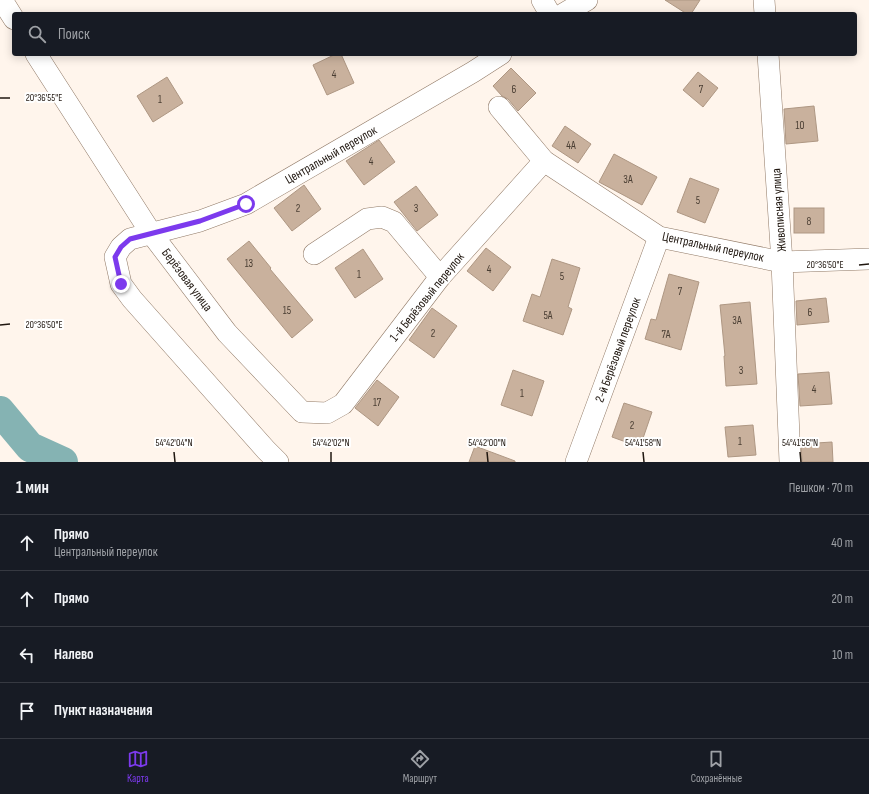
<!DOCTYPE html>
<html lang="ru">
<meta charset="utf-8">
<style>
body{margin:0;font-family:"Sofia Sans Condensed",sans-serif;background:#242831;color:#f1f3f6}
.stop{position:absolute;width:12px;height:12px;margin:-9px;border:3px solid #7c3aed;border-radius:50%;background:#fff}
.stop.end{background:#7c3aed;border-color:#fff;box-shadow:0 1px 4px #0008}
.list{margin:0;padding:0;list-style:none}
h2{display:flex;justify-content:space-between;align-items:center;height:52px;margin:0;padding:0 16px;font-size:17px}
h2 small{font-size:13px;font-weight:400;color:#9ea1a6}
.list li{display:grid;grid-template-columns:26px 1fr auto;gap:12px;align-items:center;box-sizing:border-box;height:56px;padding:0 16px;border-top:1px solid #363941}
.list b{display:block;font-size:15px;white-space:nowrap}
.list p{margin:0;font-size:13px;white-space:nowrap;color:#9ea1a6}
.list em{font-size:13px;font-style:normal;color:#9ea1a6}
.icon{flex:none;width:22px;height:22px;fill:none;stroke:currentColor;stroke-width:2;stroke-linecap:round;stroke-linejoin:round}
.map{position:relative;flex:none;width:869px;height:462px;overflow:hidden}
.search{position:absolute;background:#171b24;box-shadow:0 2px 10px #0003;left:12px;right:12px;top:12px;height:44px;display:flex;align-items:center;gap:10px;box-sizing:border-box;padding:0 14px;border-radius:4px;color:#9ea1a6;font-size:15px}
.sheet{height:276px;background:#171b24}
nav{display:flex;justify-content:space-around;align-items:center;box-sizing:border-box;height:56px;border-top:1px solid #363941;background:#171b24;font-size:11px;color:#9ea1a6}
nav a{display:grid;justify-items:center;gap:2px}
nav .on{color:#7c3aed}
.map>svg:first-child{display:block}
.lines{fill:none;stroke-linecap:round;stroke-linejoin:round}
.river{stroke:#85b3b3;stroke-width:30}
.building{fill:#c9b19d;stroke:#ae9783}
.minor-casing{stroke:#917a67;stroke-width:22}
.minor{stroke:#fff;stroke-width:21}
.route{stroke:#7c3aed;stroke-width:5}
.ticks{fill:none;stroke:#201710;stroke-width:1.5}
.labels{text-anchor:middle;dominant-baseline:central;stroke-width:4;stroke-linejoin:round;paint-order:stroke}
.number-label{font-size:11px;fill:#4a3e33}
.street-label{font-size:13px;fill:#201710;stroke:#fff}
.ticks-label{font-size:10px;text-anchor:middle;fill:#201710;stroke:#fff;stroke-width:4;stroke-linejoin:round;paint-order:stroke}
</style>
<div class="map">
<svg width="869" height="462" viewBox="0 0 869 462">
<rect width="100%" height="100%" fill="#fff5ec"/>
<g class="lines">
<!-- river -->
<polyline class="river" points="0,411 30,447 63,462"/>
</g>
<!-- building -->
<g class="building">
<polygon points="665,0 700,0 691,14 687,14"/>
<polygon points="336,54 341,54 354,83 327,95 313,65"/>
<polygon points="511,68 536,93 518,111 508,99 502,96 493,86"/>
<polygon points="698,72 718,88 703,107 683,90"/>
<polygon points="167,77 183,103 153,122 137,96"/>
<polygon points="814,106 818,141 786,144 784,109"/>
<polygon points="565,126 591,144 578,163 552,146"/>
<polygon points="379,140 395,162 364,185 346,161"/>
<polygon points="614,154 657,177 642,205 599,182"/>
<polygon points="690,178 719,189 705,223 677,212"/>
<polygon points="304,185 321,209 292,231 274,208"/>
<polygon points="416,186 438,215 417,231 394,202"/>
<rect x="794" y="208" width="30" height="25"/>
<polygon points="249,241 271,268 270,269 313,320 292,338 227,259"/>
<polygon points="486,248 511,267 493,291 467,271"/>
<polygon points="363,249 383,279 355,298 335,268"/>
<polygon points="552,259 580,268 568,307 572,309 563,335 523,321 532,294 540,297"/>
<polygon points="669,274 699,282 681,350 645,339 651,319 656,320"/>
<polygon points="826,298 829,322 797,325 796,301"/>
<polygon points="750,302 757,384 726,386 724,356 725,356 720,305"/>
<polygon points="432,308 457,326 434,358 409,340"/>
<polygon points="513,370 544,381 532,416 501,405"/>
<polygon points="829,372 832,404 800,406 798,374"/>
<polygon points="377,380 399,397 378,426 355,408"/>
<polygon points="624,403 652,412 640,447 612,437"/>
<polygon points="753,425 756,455 728,457 725,427"/>
<polygon points="832,442 833,462 802,462 801,444"/>
<polygon points="475,446 515,461 515,462 469,462"/>
</g>
<g class="lines">
<!-- minor casing -->
<g class="minor-casing">
<g id="minor">
<polyline points="2,0 14,19"/>
<polyline points="542,0 550,14"/>
<polyline points="764,0 765,14"/>
<polyline points="563,14 587,0"/>
<polyline points="36,54 151,233 227,333 302,412 327,413 343,404 440,277 544,161"/>
<polyline points="768,54 782,262 790,462"/>
<polyline points="499,107 544,161 659,237 782,262 869,259"/>
<polyline points="314,254 367,219 382,217 394,222 440,277"/>
<polyline points="278,462 266,450 132,299 121,284 115,257 121,247 130,239 200,221 246,204 473,72 501,54"/>
<polyline points="576,462 659,237"/>
</g>
</g>
<!-- minor -->
<use href="#minor" class="minor"/>
</g>
<g class="lines">
<!-- route -->
<polyline class="route" points="121,284 115,257 121,247 130,239 200,221 246,204"/>
</g>
<!-- ticks -->
<path class="ticks" d="M 0,98 L 10,98M 859,265 L 869,264M 0,325 L 10,324M 174,452 L 175,462M 331,452 L 331,462M 487,452 L 488,462M 643,452 L 644,462M 800,452 L 801,462"/>
<g class="labels">
<!-- number labels -->
<g class="number-label">
<text x="334" y="74">4</text>
<text x="514" y="89">6</text>
<text x="701" y="89">7</text>
<text x="160" y="99">1</text>
<text x="800" y="125">10</text>
<text x="571" y="145">4А</text>
<text x="371" y="161">4</text>
<text x="628" y="179">3А</text>
<text x="698" y="200">5</text>
<text x="298" y="208">2</text>
<text x="416" y="208">3</text>
<text x="809" y="221">8</text>
<text x="249" y="263">13</text>
<text x="489" y="269">4</text>
<text x="359" y="274">1</text>
<text x="562" y="276">5</text>
<text x="680" y="291">7</text>
<text x="287" y="310">15</text>
<text x="810" y="312">6</text>
<text x="548" y="315">5А</text>
<text x="737" y="320">3А</text>
<text x="433" y="333">2</text>
<text x="666" y="334">7А</text>
<text x="741" y="370">3</text>
<text x="814" y="389">4</text>
<text x="522" y="393">1</text>
<text x="377" y="402">17</text>
<text x="632" y="425">2</text>
<text x="740" y="441">1</text>
</g>
<!-- street labels -->
<g class="street-label">
<text transform="translate(331 155) rotate(-30)">Центральный переулок</text>
<text transform="translate(779 210) rotate(-94)">Живописная улица</text>
<text transform="translate(713 247) rotate(12)">Центральный переулок</text>
<text transform="translate(187 280) rotate(53)">Берёзовая улица</text>
<text transform="translate(427 297) rotate(-51)">1-й Берёзовый переулок</text>
<text transform="translate(618 350) rotate(-70)">2-й Берёзовый переулок</text>
</g>
</g>
<g class="ticks-label">
<text x="44" y="101">20°36'55"E</text>
<text x="825" y="268">20°36'50"E</text>
<text x="44" y="328">20°36'50"E</text>
<text x="174" y="446">54°42'04"N</text>
<text x="331" y="446">54°42'02"N</text>
<text x="487" y="446">54°42'00"N</text>
<text x="643" y="446">54°41'58"N</text>
<text x="800" y="446">54°41'56"N</text>
</g>
</svg>
<div class="stop" style="left:246px;top:204px"></div>
<div class="stop end" style="left:121px;top:284px"></div>
<div class="search"><svg class="icon" aria-label="search" viewBox="0 0 24 24"><circle cx="10" cy="10" r="6"/><path d="M15 15l6 6"/></svg>Поиск</div>
</div>
<section class="sheet">
<h2>1 мин<small>Пешком · 70 m</small></h2>
<ul class="list">
<li><svg class="icon" aria-label="ahead" viewBox="0 0 24 24"><path d="M12 20V5M6 11l6-6 6 6"/></svg><div><b>Прямо</b><p>Центральный переулок</p></div><em>40 m</em></li>
<li><svg class="icon" aria-label="ahead" viewBox="0 0 24 24"><path d="M12 20V5M6 11l6-6 6 6"/></svg><div><b>Прямо</b></div><em>20 m</em></li>
<li><svg class="icon" aria-label="left" viewBox="0 0 24 24"><path d="M17 20v-9H6M10 6l-5 5 5 5"/></svg><div><b>Налево</b></div><em>10 m</em></li>
<li><svg class="icon" aria-label="arrive" viewBox="0 0 24 24"><path d="M6 21V4h12l-3 4 3 4H6"/></svg><div><b>Пункт назначения</b></div></li>
</ul>
</section>
<nav>
<a class="on"><svg class="icon" aria-label="map" viewBox="0 0 24 24"><path d="M3 6l6-2 6 2 6-2v14l-6 2-6-2-6 2zM9 4v14M15 6v14"/></svg>Карта</a>
<a><svg class="icon" aria-label="directions" viewBox="0 0 24 24"><path d="M12 3l9 9-9 9-9-9zM9 14v-3h6M13 9l2 2-2 2"/></svg>Маршрут</a>
<a><svg class="icon" aria-label="saved" viewBox="0 0 24 24"><path d="M7 4h10v16l-5-4-5 4z"/></svg>Сохранённые</a>
</nav>
